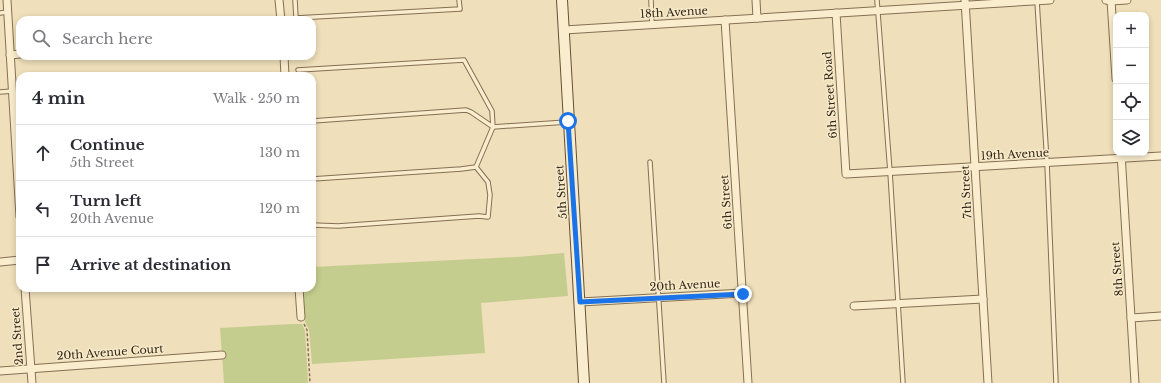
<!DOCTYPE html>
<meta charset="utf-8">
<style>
body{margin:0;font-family:"Libre Baskerville",serif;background:#f7f7f7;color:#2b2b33}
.controls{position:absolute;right:12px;top:12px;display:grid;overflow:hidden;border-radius:8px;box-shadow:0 2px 6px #0003}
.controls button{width:36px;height:36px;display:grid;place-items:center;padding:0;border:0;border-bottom:1px solid #e1e1e2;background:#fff;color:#2b2b33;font:20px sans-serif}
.stop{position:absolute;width:12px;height:12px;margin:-9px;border:3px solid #1a73e8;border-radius:50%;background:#fff}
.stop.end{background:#1a73e8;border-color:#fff;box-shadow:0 1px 4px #0008}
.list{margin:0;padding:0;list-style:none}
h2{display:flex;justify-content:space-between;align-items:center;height:52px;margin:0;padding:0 16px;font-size:17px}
h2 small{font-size:13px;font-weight:400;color:#7c7c81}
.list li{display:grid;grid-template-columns:26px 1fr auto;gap:12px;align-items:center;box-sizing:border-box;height:56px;padding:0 16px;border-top:1px solid #e1e1e2}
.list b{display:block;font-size:15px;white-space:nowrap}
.list p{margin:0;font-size:13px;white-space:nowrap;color:#7c7c81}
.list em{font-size:13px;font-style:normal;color:#7c7c81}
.icon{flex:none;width:22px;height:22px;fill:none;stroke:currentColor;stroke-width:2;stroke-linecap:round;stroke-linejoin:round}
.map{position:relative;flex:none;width:1161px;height:383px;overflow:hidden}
.search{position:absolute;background:#fff;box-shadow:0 2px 6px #0003;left:16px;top:16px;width:300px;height:44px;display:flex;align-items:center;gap:10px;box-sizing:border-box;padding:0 14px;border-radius:12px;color:#7c7c81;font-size:15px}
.panel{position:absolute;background:#fff;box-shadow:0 2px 6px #0003;left:16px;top:72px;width:300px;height:220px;border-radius:12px}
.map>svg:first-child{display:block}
.green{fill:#c5cd8e}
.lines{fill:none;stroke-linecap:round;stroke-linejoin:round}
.lane-casing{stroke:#866f54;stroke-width:5.5}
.street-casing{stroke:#866f54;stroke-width:9}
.secondary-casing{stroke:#675037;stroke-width:12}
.path{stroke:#866f54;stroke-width:1.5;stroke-dasharray:3 2;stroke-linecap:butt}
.lane{stroke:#faedcd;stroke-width:3.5}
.street{stroke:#faedcd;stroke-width:7}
.secondary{stroke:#faedcd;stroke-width:10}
.route{stroke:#1a73e8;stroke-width:5}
.labels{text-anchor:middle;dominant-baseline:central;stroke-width:3;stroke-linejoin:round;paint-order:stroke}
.street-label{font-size:11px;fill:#34271a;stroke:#f6eac9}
</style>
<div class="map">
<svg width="1161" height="383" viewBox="0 0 1161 383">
<rect width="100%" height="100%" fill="#efdfba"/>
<!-- green -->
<g class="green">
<polygon points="564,253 568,296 481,303 485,353 312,364 309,330 305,322 303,288 312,288 312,267 517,257"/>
<polygon points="292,324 302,324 305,331 308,383 224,383 220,328"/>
</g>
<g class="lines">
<!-- lane casing -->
<g class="lane-casing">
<g id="lane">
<polyline points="295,0 296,18 460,9 459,0"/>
<polyline points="651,0 652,24"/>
<polyline points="877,0 890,172 903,383"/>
<polyline points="1037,1 1047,163 1056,383"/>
<polyline points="0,13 8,12"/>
<polyline points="298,70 464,60 492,111 493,127"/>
<polyline points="0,92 13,91"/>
<polyline points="312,121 466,110 471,112 493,127"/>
<polyline points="650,162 664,383"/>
<polyline points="312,179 461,169 476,167"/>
<polyline points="312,225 338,226 479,216 488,217 490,195 488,182 476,167 493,127 567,122"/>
</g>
</g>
<!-- street casing -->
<g class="street-casing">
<g id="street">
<polyline points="7,0 20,217"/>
<polyline points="279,0 281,20"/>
<polyline points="756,0 757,18"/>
<polyline points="965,0 988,383"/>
<polyline points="1106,0 1111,1 1127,0"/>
<polyline points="1111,0 1116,79"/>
<polyline points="836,13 846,174 1161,156"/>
<polyline points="725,20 748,383"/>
<polyline points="564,30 1050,0"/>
<polyline points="10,55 20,54"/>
<polyline points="284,56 285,76"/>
<polyline points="1121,153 1135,383"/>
<polyline points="0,262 20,260"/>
<polyline points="25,288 32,383"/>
<polyline points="299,288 301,317"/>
<polyline points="580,302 743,293"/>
<polyline points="854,306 983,299"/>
<polyline points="1131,318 1161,316"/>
<polyline points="0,371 222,355"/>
</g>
</g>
<!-- secondary casing -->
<g class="secondary-casing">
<polyline id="secondary" points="562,0 584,383"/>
</g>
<!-- path -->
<polyline class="path" points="304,324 307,330 310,383"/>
<!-- lane -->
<use href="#lane" class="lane"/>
<!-- street -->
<use href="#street" class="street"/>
<!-- secondary -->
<use href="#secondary" class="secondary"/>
</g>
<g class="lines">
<!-- route -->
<polyline class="route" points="568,121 580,302 743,294"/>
</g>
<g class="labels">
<!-- street labels -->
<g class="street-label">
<text transform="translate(674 12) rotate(-3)">18th Avenue</text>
<text transform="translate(830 95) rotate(-94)">6th Street Road</text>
<text transform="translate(1015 154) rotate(-3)">19th Avenue</text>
<text transform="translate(561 192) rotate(-94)">5th Street</text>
<text transform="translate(966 192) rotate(-93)">7th Street</text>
<text transform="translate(726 202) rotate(-94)">6th Street</text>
<text transform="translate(1117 269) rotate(-94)">8th Street</text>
<text transform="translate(685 285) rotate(-3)">20th Avenue</text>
<text transform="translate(17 336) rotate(-94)">2nd Street</text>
<text transform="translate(110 352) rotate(-4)">20th Avenue Court</text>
</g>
</g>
</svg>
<div class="controls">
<button>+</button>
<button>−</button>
<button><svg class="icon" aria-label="locate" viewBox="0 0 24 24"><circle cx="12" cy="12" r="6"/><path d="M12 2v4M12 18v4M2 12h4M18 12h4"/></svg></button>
<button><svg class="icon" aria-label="layers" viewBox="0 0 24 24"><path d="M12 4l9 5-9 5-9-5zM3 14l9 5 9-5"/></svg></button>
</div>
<div class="stop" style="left:568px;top:121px"></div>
<div class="stop end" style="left:743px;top:294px"></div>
<div class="search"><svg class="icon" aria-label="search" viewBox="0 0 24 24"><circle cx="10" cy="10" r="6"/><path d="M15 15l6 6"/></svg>Search here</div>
<section class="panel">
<h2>4 min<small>Walk · 250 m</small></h2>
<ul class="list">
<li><svg class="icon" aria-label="ahead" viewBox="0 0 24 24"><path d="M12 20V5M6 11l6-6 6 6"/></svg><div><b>Continue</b><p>5th Street</p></div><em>130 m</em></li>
<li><svg class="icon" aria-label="left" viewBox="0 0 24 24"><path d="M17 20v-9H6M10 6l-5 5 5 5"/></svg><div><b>Turn left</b><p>20th Avenue</p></div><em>120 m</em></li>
<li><svg class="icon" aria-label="arrive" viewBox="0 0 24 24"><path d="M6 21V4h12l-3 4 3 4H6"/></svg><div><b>Arrive at destination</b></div></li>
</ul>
</section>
</div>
